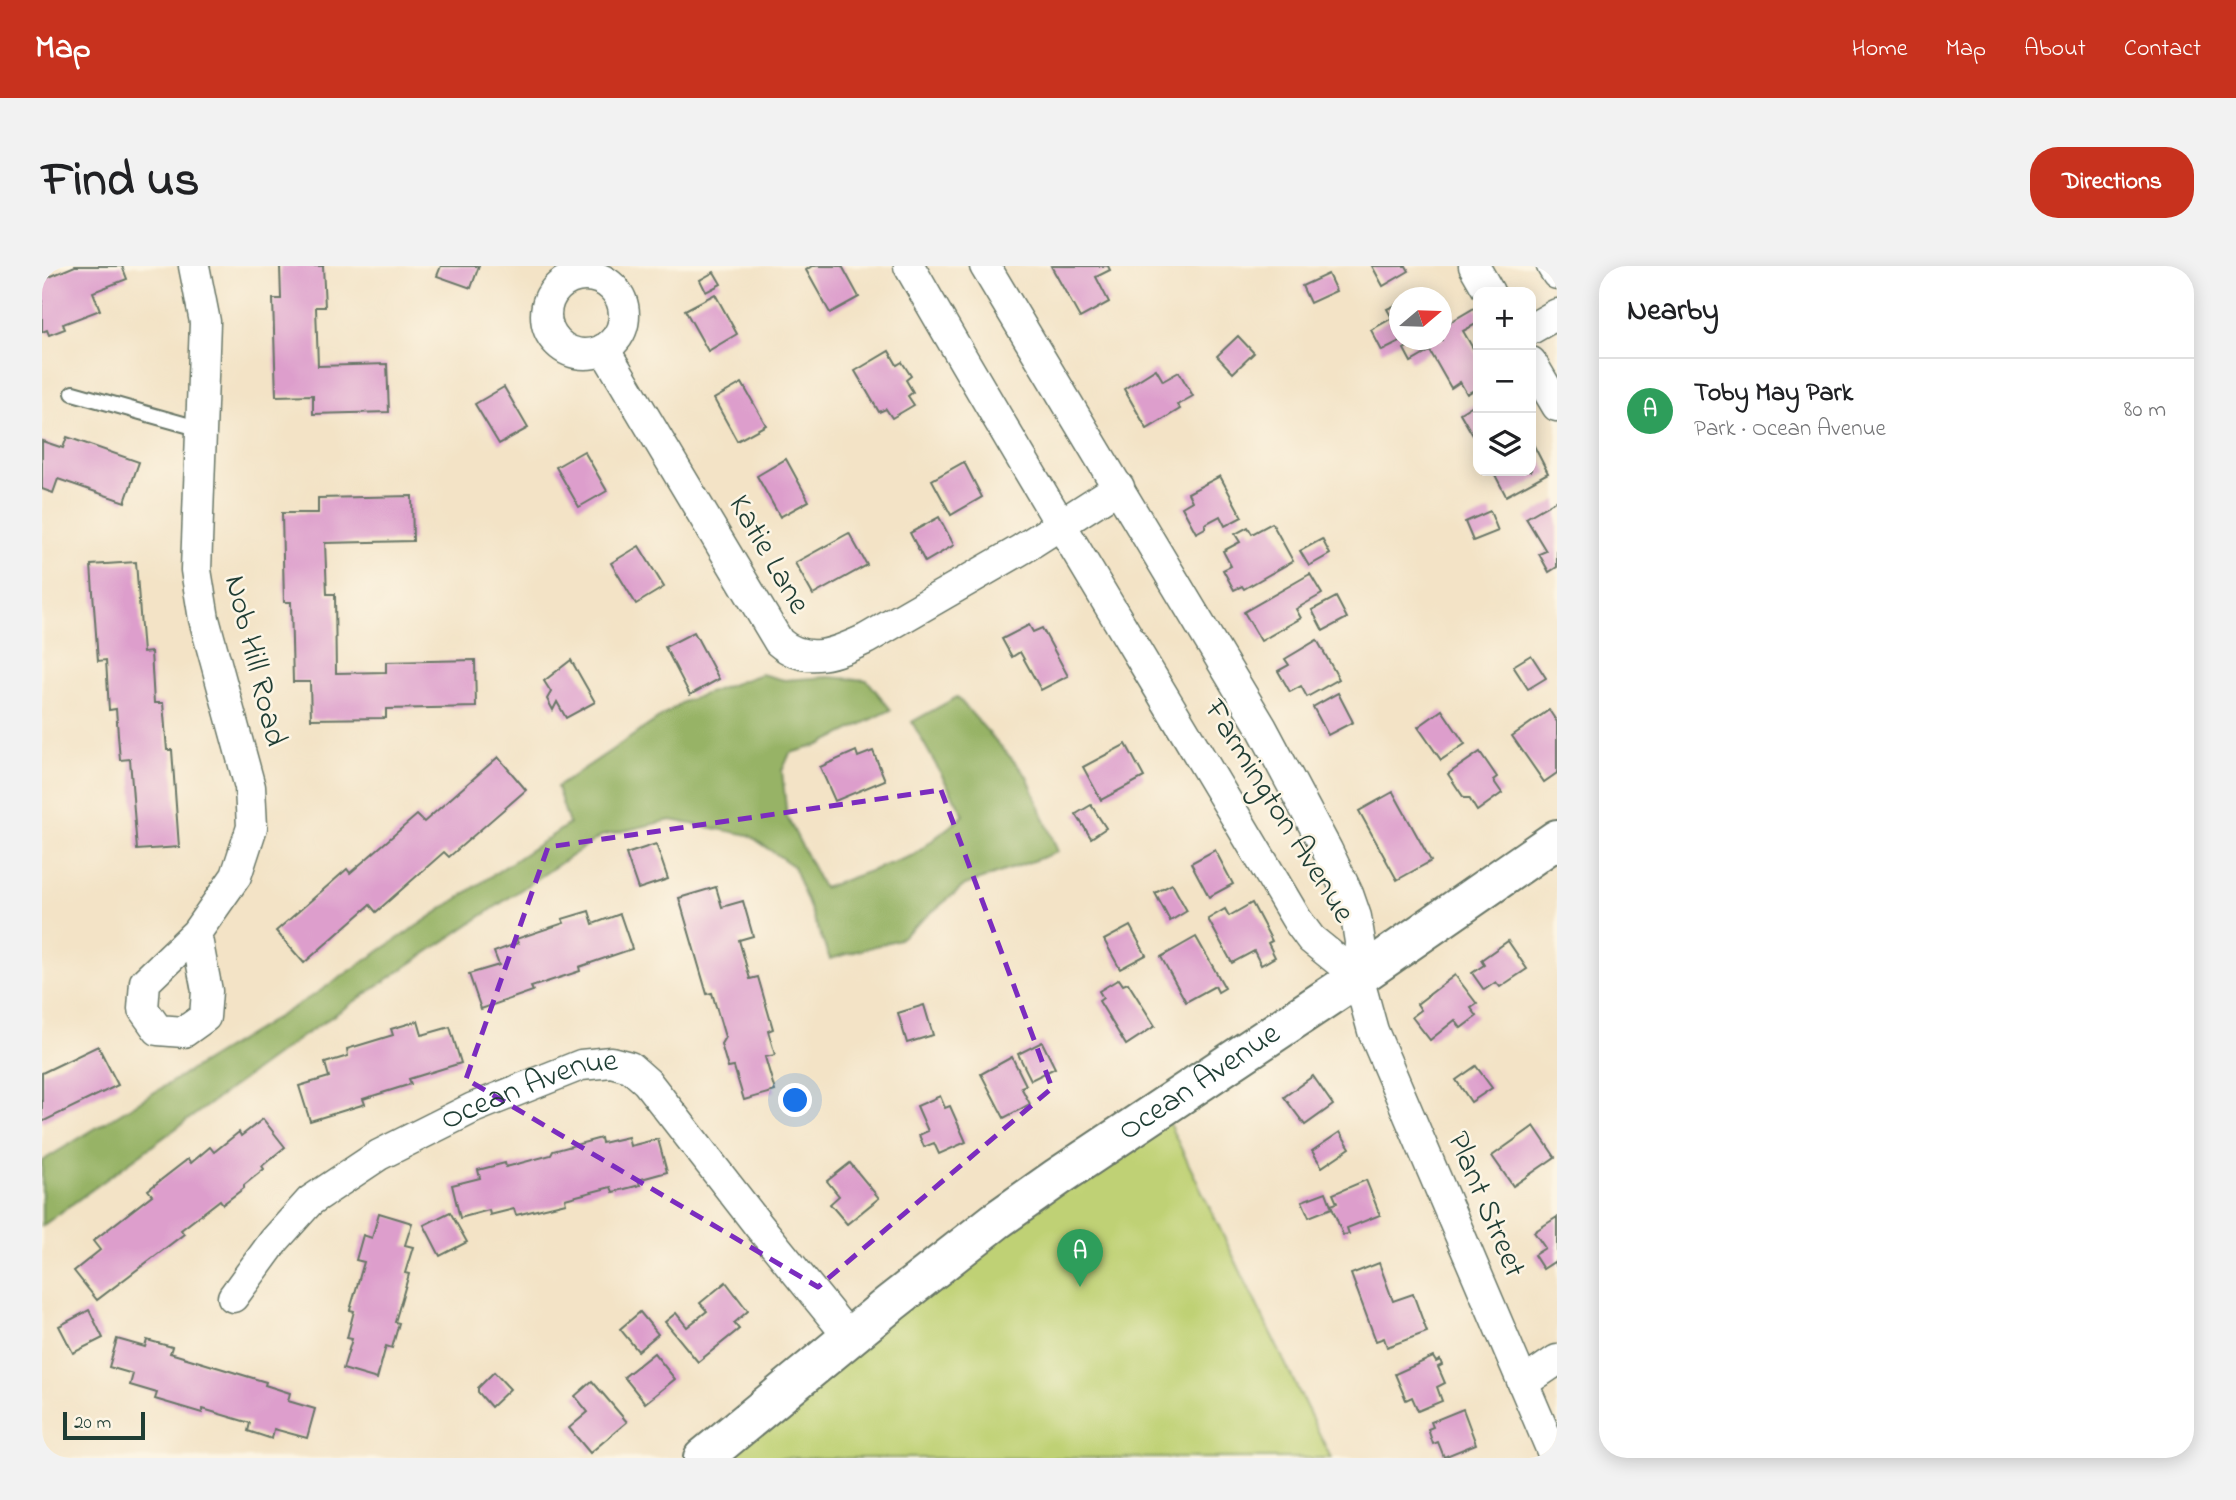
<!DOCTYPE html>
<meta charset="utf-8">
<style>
body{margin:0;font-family:"Indie Flower",sans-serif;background:#f2f2f2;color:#202124}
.controls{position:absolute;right:21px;top:21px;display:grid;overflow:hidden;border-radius:14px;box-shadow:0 4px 18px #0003}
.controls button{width:63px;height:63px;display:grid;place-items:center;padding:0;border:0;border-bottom:2px solid #e0e0e0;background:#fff;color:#202124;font:35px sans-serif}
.compass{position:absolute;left:1347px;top:21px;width:63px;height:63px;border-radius:50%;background:#fff;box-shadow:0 4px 18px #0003;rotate:71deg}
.scale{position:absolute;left:21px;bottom:18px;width:82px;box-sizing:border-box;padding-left:7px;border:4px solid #1f3d34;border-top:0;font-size:19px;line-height:24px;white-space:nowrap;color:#1f3d34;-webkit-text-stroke:5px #fcf5e5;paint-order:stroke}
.you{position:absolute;left:754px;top:835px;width:24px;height:24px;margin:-18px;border:5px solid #fff;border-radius:50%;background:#1a73e8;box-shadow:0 0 0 10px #1a73e833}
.badge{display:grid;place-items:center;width:46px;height:46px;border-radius:50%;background:#c8321e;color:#fff;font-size:23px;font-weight:700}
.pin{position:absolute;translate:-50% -58px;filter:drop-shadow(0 2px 4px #0008)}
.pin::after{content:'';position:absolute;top:37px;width:24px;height:21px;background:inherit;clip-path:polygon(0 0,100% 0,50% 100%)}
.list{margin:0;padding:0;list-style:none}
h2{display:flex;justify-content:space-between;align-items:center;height:91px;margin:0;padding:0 28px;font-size:30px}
h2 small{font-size:23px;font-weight:400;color:#757577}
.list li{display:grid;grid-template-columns:46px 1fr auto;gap:21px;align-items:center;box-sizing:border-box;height:105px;padding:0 28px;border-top:2px solid #e0e0e0}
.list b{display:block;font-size:26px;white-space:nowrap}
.list p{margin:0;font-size:23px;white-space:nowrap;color:#757577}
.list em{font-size:23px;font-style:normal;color:#757577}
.icon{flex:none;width:38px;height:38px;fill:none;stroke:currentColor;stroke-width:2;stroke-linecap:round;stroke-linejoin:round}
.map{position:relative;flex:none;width:1515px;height:1192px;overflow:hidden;border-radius:28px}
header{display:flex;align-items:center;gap:42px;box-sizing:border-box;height:98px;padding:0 35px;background:#c8321e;color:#fff}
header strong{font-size:33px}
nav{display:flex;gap:38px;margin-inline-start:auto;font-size:24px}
.intro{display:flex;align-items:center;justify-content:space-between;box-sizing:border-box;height:168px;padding:0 42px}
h1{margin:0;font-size:49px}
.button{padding:18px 32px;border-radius:28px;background:#c8321e;color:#fff;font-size:24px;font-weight:700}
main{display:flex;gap:42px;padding:0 42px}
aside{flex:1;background:#fff;border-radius:28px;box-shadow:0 4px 18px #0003}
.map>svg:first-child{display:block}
.green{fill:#bfd174;stroke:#6f8754;stroke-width:2}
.forest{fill:#97b366;stroke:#5b784d;stroke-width:2}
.building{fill:#dd9ecc}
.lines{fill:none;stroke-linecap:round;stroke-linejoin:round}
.service-casing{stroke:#697767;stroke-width:18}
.minor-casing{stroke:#697767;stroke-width:33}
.secondary-casing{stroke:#697767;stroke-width:42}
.service{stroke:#fff;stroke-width:14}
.minor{stroke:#fff;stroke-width:30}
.secondary{stroke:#fff;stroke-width:38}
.marked{fill:none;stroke:#7b2cbf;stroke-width:5;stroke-dasharray:14 9;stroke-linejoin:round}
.labels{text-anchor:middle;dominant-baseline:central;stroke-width:5;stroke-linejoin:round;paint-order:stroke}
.street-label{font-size:32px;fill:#1f3d34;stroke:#fcf5e5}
</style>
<header>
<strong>Map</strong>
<nav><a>Home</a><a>Map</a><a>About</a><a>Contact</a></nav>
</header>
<div class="intro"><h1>Find us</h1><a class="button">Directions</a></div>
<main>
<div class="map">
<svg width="1515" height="1192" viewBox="0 0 1515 1192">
<rect width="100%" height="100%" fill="#fcf5e5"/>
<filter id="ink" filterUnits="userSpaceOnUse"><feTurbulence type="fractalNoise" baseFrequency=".0143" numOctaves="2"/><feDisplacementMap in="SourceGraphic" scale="14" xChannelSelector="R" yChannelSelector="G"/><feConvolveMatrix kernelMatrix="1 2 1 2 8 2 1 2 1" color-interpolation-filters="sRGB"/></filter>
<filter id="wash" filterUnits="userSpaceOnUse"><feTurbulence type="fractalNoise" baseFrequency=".00686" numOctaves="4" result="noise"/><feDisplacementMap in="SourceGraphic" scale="28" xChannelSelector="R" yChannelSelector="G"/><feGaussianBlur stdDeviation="1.57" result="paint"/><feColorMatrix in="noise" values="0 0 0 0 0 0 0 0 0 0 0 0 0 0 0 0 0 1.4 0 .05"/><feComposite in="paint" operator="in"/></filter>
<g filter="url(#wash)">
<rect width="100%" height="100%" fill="#f3e3c6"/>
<!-- green -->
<polygon class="green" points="1120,843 1289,1192 661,1192"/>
<!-- forest -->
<polygon class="forest" points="719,408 742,414 786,411 825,414 849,444 777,479 748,487 740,505 745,551 781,622 872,589 922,549 870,456 915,431 985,510 1016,586 923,619 857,673 788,693 751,600 707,569 629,554 559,570 258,772 0,960 0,895 275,727 527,558 515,521 641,436"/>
<g id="blocks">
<!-- building -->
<g class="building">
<polygon points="33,0 80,0 85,13 51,26 58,44 21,58 23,63 7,69 5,64 0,66 0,14"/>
<polygon points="238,0 281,0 283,41 274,41 276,100 345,98 347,146 271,148 271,129 234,130 231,33 239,33"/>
<polygon points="399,0 437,0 429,22 395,10"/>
<polygon points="770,0 800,0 817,31 788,47 764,4"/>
<polygon points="1009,0 1066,0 1068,4 1054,11 1067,36 1038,52"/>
<polygon points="1330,0 1364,0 1367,5 1341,20"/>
<polygon points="672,6 679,18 664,26 658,14"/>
<polygon points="1286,8 1294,25 1268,37 1260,20"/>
<polygon points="1384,23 1389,32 1368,32"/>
<polygon points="673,28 695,68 666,85 643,44"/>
<polygon points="1358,37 1358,74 1362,74 1340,85 1329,64 1350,52 1345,43"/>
<polygon points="1434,41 1436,45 1436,57 1421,65 1436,91 1436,122 1425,128 1418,116 1409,122 1388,85 1369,96 1362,83 1378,74 1400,74 1400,61"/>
<polygon points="1196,70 1212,87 1191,107 1175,90"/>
<polygon points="847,85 855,99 860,96 869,110 864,114 871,126 866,130 872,139 850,152 844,143 837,146 813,105"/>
<polygon points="1114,103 1121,115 1137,106 1151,130 1135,139 1138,143 1105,163 1082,123"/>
<polygon points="700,117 724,159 695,175 672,133"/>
<polygon points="462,121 486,162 457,178 433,138"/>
<polygon points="1436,136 1436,178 1418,147"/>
<polygon points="25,171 97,196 83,236 16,213 11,227 0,223 0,175 21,182"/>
<polygon points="1489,174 1506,207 1464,230 1451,205 1489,205"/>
<polygon points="542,185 565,225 537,241 514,201"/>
<polygon points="744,193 767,235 738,251 715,210"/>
<polygon points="922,196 940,231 909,249 890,214"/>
<polygon points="1178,210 1200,251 1183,260 1178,250 1163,258 1163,262 1154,267 1140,241 1150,235 1146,227"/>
<polygon points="370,230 371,275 283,277 285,328 293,328 294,407 344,406 344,396 433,394 434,441 344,443 344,452 269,453 268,416 251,416 249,336 242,336 240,247 276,247 276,232"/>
<polygon points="1515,234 1515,301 1507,306 1497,288 1504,285 1484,252"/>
<polygon points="1448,245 1456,265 1431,275 1423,256"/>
<polygon points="897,251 912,279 883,296 868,267"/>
<polygon points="1230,257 1251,295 1202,323 1200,320 1192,324 1181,304 1189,300 1181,285 1198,276 1193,268 1206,261 1210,268"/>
<polygon points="807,267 825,299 771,329 753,297"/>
<polygon points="1280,273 1288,288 1267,300 1258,285"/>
<polygon points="597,280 622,321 594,338 569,297"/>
<polygon points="94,296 101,387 109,386 112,437 121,437 125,484 130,484 137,581 95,584 88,493 78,494 74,443 67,444 64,394 56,395 49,299"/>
<polygon points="1268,308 1280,328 1254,343 1259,352 1219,375 1202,346"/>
<polygon points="1294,331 1305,352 1281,365 1270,344"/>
<polygon points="987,359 991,366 1000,362 1026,410 999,424 978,386 970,391 960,373"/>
<polygon points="652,366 677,413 648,429 623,381"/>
<polygon points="1275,374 1297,413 1265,431 1259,420 1248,426 1236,405 1247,399 1243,393"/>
<polygon points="1489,389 1504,412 1486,423 1471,400"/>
<polygon points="529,394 553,436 524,452 515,436 511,444 505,433 509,426 502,415"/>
<polygon points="1296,427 1311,456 1286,469 1271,441"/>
<polygon points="1400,444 1423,478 1399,494 1376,461"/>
<polygon points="1507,444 1515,456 1515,507 1502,516 1470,470"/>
<polygon points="1084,478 1102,511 1059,534 1041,501"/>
<polygon points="814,485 816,491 831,485 843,514 793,535 778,501"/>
<polygon points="1438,486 1455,511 1451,514 1460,527 1435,545 1427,532 1422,532 1406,508"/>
<polygon points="456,491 484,524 407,591 402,586 334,646 328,639 262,697 234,665 305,603 308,607 375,549 382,556"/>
<polygon points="1351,526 1389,595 1355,614 1317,545"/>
<polygon points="1049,539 1064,562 1049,572 1034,548"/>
<polygon points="614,578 626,613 596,623 584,588"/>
<polygon points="1173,584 1191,618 1167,631 1149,597"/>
<polygon points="1130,618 1145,645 1128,655 1113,627"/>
<polygon points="674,621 680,641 701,635 711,670 697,674 708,713 716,711 731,763 726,765 733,789 723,791 733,825 702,834 692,801 686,802 679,778 683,771 670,727 665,728 637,632"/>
<polygon points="1210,637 1230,675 1226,677 1233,691 1219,699 1212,685 1190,697 1166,653 1183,643 1187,650"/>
<polygon points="547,645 551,658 578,648 590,683 537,701 538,705 489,721 491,725 439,743 427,708 457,699 452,686 476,677 474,673 522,657 520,653"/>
<polygon points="1088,660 1104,689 1078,703 1062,674"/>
<polygon points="1154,671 1183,722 1176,726 1173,720 1144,736 1119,691"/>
<polygon points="1466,675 1485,703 1458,721 1454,716 1442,724 1430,707 1442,699 1439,694"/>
<polygon points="1413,709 1435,738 1429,742 1435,750 1419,762 1413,754 1388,774 1370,751 1379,744 1375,738"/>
<polygon points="1077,713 1081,719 1086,717 1113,760 1084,779 1057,735 1061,732 1057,725"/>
<polygon points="882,739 891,769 865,777 856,747"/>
<polygon points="376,755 380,769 408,761 419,797 367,813 369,818 321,833 323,838 268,855 257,820 287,811 283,797 306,790 305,783 351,769 349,763"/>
<polygon points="1000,776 1013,802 989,814 976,788"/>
<polygon points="56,780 76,819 0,856 0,807"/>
<polygon points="970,791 984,819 979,821 988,838 962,852 939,808"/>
<polygon points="1434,800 1450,822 1429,836 1414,814"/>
<polygon points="1271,810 1291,839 1263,859 1242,831"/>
<polygon points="898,830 903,842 908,840 924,876 897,888 892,877 882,881 877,869 886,865 875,840"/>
<polygon points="221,853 243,881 220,900 222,903 202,919 202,922 181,938 178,934 139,964 142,968 55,1034 32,1005 58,984 51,975 110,929 106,924 146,893 149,897 168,881 172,886 197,866 199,870"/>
<polygon points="1492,860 1513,891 1471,920 1450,890"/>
<polygon points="1298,866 1308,882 1280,901 1270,885"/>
<polygon points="586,871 588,880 616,873 625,906 596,914 598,919 571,926 569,921 523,933 524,937 474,949 472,943 448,949 447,944 418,952 410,919 438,912 436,904 463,897 464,901 509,889 511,885 559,872 560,877"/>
<polygon points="808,897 837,932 805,958 788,938 797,930 785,915"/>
<polygon points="1324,914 1338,949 1305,962 1307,968 1301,969 1289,939 1295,937 1291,928"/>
<polygon points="1284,926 1290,942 1267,951 1260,935"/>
<polygon points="408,946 425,976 398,990 382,959"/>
<polygon points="337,947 370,957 363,979 371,981 363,1007 367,1008 353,1056 357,1057 350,1082 344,1080 335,1113 301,1103 310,1073 305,1072 312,1045 308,1044 322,996 314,994 321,969 330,972"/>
<polygon points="1515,951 1515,1001 1512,996 1501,1003 1492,989 1503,982 1492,966"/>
<polygon points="1337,997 1351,1035 1371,1028 1385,1066 1345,1081 1342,1072 1334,1075 1309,1008"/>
<polygon points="684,1016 706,1045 692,1057 697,1063 656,1096 623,1056 634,1047 645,1061 665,1045 658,1037"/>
<polygon points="47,1044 61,1072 31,1087 17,1060"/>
<polygon points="598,1046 616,1068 596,1085 578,1063"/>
<polygon points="75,1073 103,1081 105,1074 130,1081 128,1087 224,1116 223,1119 248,1127 246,1135 273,1143 265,1172 232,1163 230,1173 206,1165 208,1157 161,1143 160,1147 113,1133 115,1127 88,1119 91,1108 67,1101"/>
<polygon points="612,1087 633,1113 603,1137 582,1111"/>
<polygon points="1391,1091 1394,1096 1398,1094 1400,1099 1396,1101 1403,1117 1395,1121 1400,1135 1376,1145 1370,1131 1364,1134 1353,1108"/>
<polygon points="452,1106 468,1123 449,1141 436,1126 436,1122"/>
<polygon points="550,1115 585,1156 548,1187 527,1162 546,1146 533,1130"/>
<polygon points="1421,1143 1434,1178 1402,1191 1396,1176 1391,1178 1386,1163 1391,1161 1389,1156"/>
</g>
</g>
</g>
<g filter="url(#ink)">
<use href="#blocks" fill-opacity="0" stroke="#697767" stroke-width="2"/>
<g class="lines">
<!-- service casing -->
<g class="service-casing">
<polyline id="service" points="31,127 159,163"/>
</g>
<!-- minor casing -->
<g class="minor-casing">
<g id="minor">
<polyline points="152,0 163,56 154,304 162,353 208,521 210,561 194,610 154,667 103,716 101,743 116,764 142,766 163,751 165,725 154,667"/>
<path d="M 867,0 C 993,220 1126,435 1255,654 L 1269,673 L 1316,711"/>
<polyline points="943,0 1220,462 1285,584 1306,628 1314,651 1318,676 1316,711 1331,765 1513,1192"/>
<polyline points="1432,0 1447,26"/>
<polyline points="1510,0 1515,8"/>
<circle cx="543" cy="49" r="39"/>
<polyline points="1489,63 1515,48"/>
<path d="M 562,83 L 737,376 C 765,400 794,387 824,373 L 980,283 L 1077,221"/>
<polyline points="1489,96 1515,140"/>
<path id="s1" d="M 191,1031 L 232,975 L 268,935 L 337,889 L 431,842 L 539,799 L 569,796 L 588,801 L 605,816 L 717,960 L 807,1071"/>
<polyline points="1481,1117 1515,1094"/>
</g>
</g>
<!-- secondary casing -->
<g class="secondary-casing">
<g id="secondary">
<path id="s2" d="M 661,1192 L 849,1037 L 955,954 L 1016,911 L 1316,711 L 1515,573"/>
</g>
</g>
<!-- service -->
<use href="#service" class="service"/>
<!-- minor -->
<use href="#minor" class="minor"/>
<!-- secondary -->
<use href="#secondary" class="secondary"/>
</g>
</g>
<!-- marked area -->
<path class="marked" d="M 899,524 L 1010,822 L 776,1021 L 424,813 L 506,581 Z"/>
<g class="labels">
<!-- street labels -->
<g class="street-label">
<text transform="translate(726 289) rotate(60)">Katie Lane</text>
<text transform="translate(212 395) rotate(76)">Nob Hill Road</text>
<text transform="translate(1236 546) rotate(58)">Farmington Avenue</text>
<text stroke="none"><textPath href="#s2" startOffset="623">Ocean Avenue</textPath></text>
<text stroke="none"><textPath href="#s1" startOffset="371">Ocean Avenue</textPath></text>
<text transform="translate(1443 939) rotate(67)">Plant Street</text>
</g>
</g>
</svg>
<div class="controls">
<button>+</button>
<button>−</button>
<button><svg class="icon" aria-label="layers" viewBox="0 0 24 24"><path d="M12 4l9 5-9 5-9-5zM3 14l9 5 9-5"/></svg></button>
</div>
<svg class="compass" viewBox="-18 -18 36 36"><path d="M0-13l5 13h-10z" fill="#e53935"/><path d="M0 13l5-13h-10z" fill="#757577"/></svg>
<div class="scale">20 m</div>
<div class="you"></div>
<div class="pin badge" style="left:1038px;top:1021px;background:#2e9e5b">A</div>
</div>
<aside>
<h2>Nearby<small></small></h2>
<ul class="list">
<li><span class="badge" style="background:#2e9e5b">A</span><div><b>Toby May Park</b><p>Park · Ocean Avenue</p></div><em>80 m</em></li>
</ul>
</aside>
</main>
